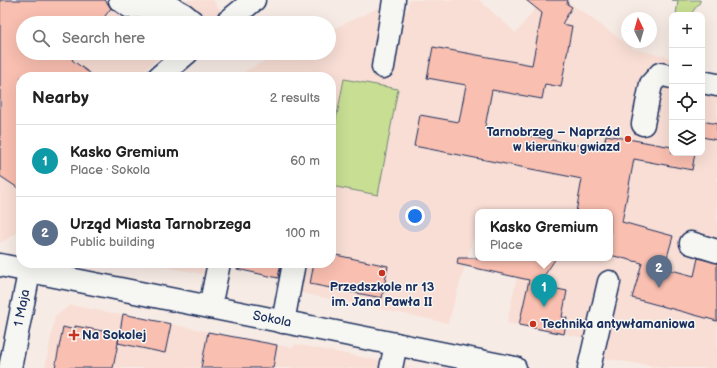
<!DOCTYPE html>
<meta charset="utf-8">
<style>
body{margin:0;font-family:"Balsamiq Sans",sans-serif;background:#f2f2f2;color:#222}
.controls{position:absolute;right:12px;top:12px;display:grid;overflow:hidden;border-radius:8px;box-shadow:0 4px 16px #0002}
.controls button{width:36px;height:36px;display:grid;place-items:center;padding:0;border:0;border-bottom:1px solid #e0e0e0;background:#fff;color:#222;font:20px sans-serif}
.compass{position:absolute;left:621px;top:12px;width:36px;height:36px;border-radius:50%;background:#fff;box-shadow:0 4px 16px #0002;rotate:355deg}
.you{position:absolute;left:415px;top:216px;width:14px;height:14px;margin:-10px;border:3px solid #fff;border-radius:50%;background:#1a73e8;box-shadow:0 0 0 6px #1a73e833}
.badge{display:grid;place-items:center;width:26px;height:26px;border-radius:50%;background:#7c3aed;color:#fff;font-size:13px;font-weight:700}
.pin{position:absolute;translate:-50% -33px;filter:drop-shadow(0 1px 2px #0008)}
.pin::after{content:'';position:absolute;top:21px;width:14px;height:12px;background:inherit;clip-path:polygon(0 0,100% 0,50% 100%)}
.popup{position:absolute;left:475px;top:209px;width:138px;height:52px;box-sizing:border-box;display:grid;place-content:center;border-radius:8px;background:#fff;filter:drop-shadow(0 1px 3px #0005);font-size:13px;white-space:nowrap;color:#767676}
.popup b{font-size:15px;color:#222}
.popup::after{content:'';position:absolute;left:50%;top:100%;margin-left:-8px;border:8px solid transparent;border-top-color:#fff}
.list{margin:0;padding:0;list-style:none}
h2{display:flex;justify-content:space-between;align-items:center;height:52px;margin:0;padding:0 16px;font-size:17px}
h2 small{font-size:13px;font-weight:400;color:#767676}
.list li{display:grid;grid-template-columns:26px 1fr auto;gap:12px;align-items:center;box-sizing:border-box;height:72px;padding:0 16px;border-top:1px solid #e0e0e0}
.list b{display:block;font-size:15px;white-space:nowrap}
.list p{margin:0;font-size:13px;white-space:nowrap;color:#767676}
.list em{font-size:13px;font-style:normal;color:#767676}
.icon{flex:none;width:22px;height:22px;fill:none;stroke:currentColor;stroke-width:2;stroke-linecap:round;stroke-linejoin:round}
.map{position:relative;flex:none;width:717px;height:368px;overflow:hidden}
.search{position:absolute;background:#fff;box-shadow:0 4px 16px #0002;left:16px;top:16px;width:320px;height:44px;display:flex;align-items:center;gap:10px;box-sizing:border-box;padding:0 14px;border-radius:22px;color:#767676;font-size:15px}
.panel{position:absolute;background:#fff;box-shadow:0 4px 16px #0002;left:16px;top:72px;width:320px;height:196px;border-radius:16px}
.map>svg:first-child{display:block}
.built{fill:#f8ded5}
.green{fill:#c8de93;stroke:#728678}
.building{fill:#f9bfb0;stroke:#1b2f5e}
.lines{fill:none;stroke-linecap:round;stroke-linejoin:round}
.minor-casing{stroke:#1b2f5e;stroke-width:25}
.minor{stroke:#f6f6f2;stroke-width:22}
.poi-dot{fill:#c8321e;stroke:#f6f6f2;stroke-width:1.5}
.labels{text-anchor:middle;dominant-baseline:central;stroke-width:3;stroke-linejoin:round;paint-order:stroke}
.poi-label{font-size:13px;font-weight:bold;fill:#1b2f5e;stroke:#f6f6f2;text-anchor:start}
.street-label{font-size:13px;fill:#1b2f5e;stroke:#f6f6f2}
</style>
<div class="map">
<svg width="717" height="368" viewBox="0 0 717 368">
<rect width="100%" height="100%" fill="#f7ebe5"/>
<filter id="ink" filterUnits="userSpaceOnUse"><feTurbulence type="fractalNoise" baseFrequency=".025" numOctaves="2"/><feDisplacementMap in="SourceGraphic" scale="8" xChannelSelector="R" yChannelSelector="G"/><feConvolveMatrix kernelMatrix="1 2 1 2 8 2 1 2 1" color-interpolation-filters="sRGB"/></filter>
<g filter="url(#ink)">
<!-- built -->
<g class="built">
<polygon points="0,0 213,0 221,12 205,23 23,23 23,53 164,53 137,77 21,77 21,227 19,232 0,243"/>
<polygon points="409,0 479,0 516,33 542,0 566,0 634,49 672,58 670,93 672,92 672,153 702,153 702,93 717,96 717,368 663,368 604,358 597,355 585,338 507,323 521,258 610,258 610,212 478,212 478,229 473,239 448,323 297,292 303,263 331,263 331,77 233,77 273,57 288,61 291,53 329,53 329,31 380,7 407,11"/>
<polygon points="145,263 225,263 223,278"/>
<polygon points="70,305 293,348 295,344 417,368 45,368 55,317"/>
</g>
<!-- green -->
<g class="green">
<polygon points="672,0 700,0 700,2 690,15 676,15 678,1"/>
<polygon points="344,79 398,89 378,195 331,186 331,146"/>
</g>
<!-- building -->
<g class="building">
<polygon points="0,0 105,0 111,8 100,23 23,23 23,53 77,53 72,60 95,77 21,77 21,190 0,176"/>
<polygon points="526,0 568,0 567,4 572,7 562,24 572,26 561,87 545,84 542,99 492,90 485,127 603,150 606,135 672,147 672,153 695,153 692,170 634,159 622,222 673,236 664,268 694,276 698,258 717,263 717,321 632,298 642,263 610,255 610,212 576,212 582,179 414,146 420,115 459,122 466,85 427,78 433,47 532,65 542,13"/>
<polygon points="702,121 717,124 717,140 702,137"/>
<polygon points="331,254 388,266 382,298 310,284 314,263 331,263"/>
<polygon points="458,258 556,258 538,285 567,291 562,317 567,318 564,334 519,325 529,280 457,264"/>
<polygon points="237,263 281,263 278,278 237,269"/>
<polygon points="123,314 171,324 165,353 118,343 113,368 55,368 63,327 75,330 75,326 119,334 118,343"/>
<polygon points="208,332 277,345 273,368 201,368"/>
</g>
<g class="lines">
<!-- minor casing -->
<g class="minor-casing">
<g id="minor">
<polyline points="120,0 130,7 169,6 183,14 194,23"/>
<polyline points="226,23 254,0"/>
<polyline points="383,67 394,0"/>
<polyline points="159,77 187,53"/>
<polyline points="702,82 717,85"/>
<polyline points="643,124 651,84 660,74 672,77"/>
<polyline points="691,243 717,251"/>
<polyline points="0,265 515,368"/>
<polyline points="210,307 219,263"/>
<polyline points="283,322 294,263"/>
<polyline points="10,368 31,263"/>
<polyline points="391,368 396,344"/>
<polyline points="589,368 609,282"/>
</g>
</g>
<!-- minor -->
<use href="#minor" class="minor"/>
</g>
</g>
<!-- markers -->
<g class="poi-dot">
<circle cx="628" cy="139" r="4"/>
<circle cx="382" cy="273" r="4"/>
<circle cx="533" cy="324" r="4"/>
<path d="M72 329h4v4h4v4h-4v4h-4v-4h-4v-4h4z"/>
</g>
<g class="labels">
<!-- poi labels -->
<g class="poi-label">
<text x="620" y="132" text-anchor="end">Tarnobrzeg – Naprzód<tspan x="620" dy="15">w kierunku gwiazd</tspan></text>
<text x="382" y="287" text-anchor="middle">Przedszkole nr 13<tspan x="382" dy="15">im. Jana Pawła II</tspan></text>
<text x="541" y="324">Technika antywłamaniowa</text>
<text x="82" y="335">Na Sokolej</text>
</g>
<!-- street labels -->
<g class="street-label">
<text transform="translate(22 308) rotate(-79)">1 Maja</text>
<text transform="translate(272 319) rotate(11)">Sokola</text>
</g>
</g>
</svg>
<div class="controls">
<button>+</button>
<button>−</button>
<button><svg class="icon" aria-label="locate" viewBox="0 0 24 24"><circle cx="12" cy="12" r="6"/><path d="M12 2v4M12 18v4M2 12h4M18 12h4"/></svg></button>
<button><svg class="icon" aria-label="layers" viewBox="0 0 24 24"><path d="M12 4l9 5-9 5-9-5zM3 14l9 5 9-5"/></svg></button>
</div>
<svg class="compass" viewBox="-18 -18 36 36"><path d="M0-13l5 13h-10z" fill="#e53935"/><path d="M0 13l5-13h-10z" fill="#767676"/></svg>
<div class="you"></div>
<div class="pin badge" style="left:544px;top:307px;background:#0f9aa8">1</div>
<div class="popup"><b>Kasko Gremium</b>Place</div>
<div class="pin badge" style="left:659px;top:288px;background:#5c6f8a">2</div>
<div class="search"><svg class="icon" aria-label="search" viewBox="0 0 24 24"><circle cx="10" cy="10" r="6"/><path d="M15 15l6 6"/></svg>Search here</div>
<section class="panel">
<h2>Nearby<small>2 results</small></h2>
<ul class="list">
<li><span class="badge" style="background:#0f9aa8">1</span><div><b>Kasko Gremium</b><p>Place · Sokola</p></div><em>60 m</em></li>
<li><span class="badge" style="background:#5c6f8a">2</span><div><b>Urząd Miasta Tarnobrzega</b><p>Public building</p></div><em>100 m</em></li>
</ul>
</section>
</div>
